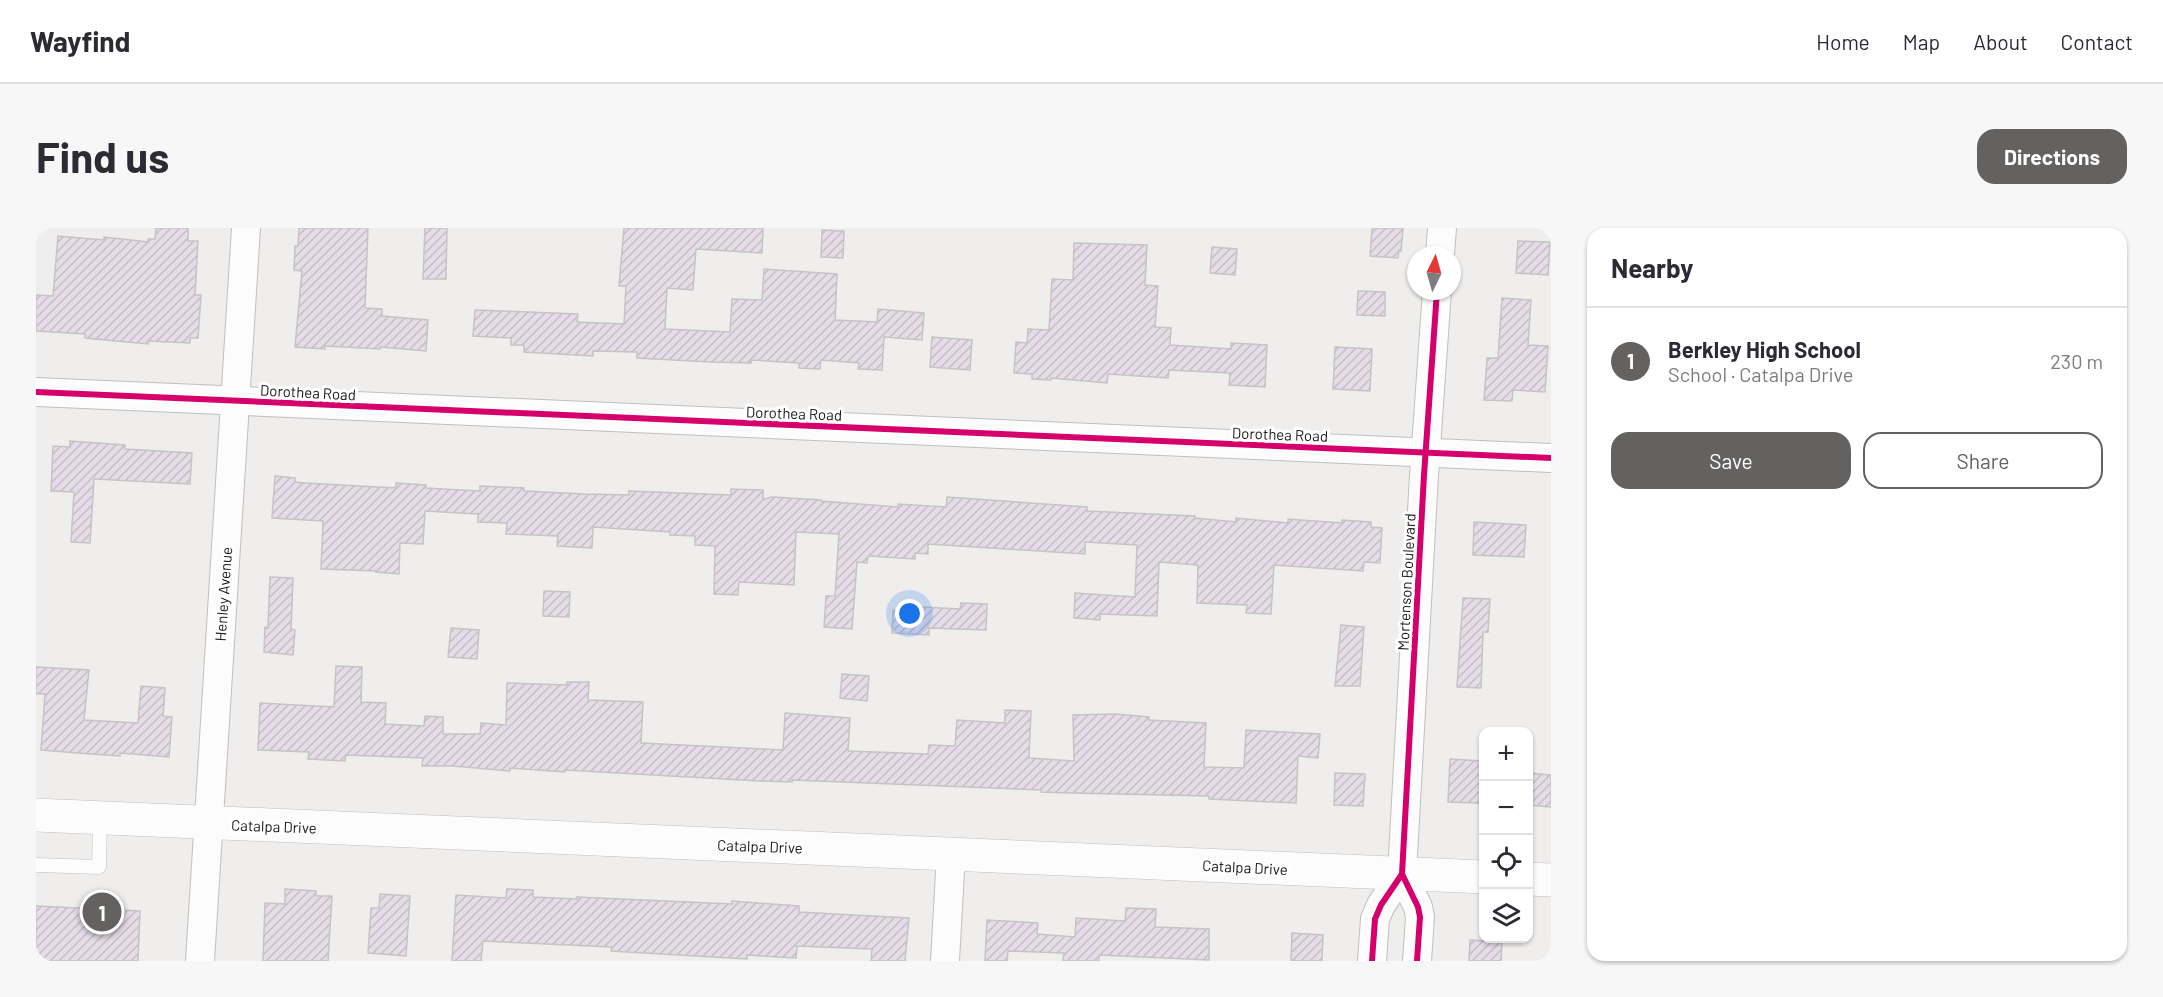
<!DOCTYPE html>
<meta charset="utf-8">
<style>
body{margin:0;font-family:Barlow,sans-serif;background:#f7f7f7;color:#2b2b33}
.controls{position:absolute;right:18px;bottom:18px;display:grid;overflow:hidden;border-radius:12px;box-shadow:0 2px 4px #0004}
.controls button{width:54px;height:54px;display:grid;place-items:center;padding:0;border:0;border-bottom:2px solid #e1e1e2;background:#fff;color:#2b2b33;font:30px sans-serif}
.compass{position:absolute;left:1371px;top:18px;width:54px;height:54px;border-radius:50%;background:#fff;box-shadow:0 2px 4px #0004;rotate:5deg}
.you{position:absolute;left:874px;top:386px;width:21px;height:21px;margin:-15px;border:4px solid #fff;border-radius:50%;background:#1a73e8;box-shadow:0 0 0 9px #1a73e833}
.badge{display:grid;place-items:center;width:39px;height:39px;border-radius:50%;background:#636261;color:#fff;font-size:20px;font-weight:700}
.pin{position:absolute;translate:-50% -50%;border:3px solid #fff;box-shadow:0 2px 6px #0006}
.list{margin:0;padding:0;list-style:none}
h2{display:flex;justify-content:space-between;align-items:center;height:78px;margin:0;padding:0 24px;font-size:26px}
h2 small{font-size:20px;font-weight:400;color:#7c7c81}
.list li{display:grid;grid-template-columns:39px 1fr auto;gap:18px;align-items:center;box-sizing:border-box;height:108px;padding:0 24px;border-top:2px solid #e1e1e2}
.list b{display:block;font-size:22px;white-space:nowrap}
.list p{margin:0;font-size:20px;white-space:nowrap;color:#7c7c81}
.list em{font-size:20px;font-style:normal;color:#7c7c81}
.actions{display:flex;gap:12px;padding:18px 24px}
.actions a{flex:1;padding:14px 0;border:2px solid #636261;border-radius:18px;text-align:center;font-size:21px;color:#636261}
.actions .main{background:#636261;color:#fff}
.icon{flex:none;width:33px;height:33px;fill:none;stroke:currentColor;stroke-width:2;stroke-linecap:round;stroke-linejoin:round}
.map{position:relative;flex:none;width:1515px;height:733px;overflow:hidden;border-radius:18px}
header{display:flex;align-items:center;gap:36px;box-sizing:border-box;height:84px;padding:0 30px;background:#fff;border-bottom:2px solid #e1e1e2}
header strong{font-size:28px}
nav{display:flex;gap:33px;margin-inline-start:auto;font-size:21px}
.intro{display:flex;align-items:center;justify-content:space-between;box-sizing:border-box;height:144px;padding:0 36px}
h1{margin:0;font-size:42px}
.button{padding:15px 27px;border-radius:18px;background:#636261;color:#fff;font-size:21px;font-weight:700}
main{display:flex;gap:36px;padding:0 36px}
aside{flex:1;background:#fff;border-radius:18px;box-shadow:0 2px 4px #0004}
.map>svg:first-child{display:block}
.building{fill:url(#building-hatch);stroke:#c4c4c3;stroke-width:1.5}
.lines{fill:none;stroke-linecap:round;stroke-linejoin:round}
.lane-casing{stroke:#c0bfbe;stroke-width:15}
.street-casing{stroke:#c0bfbe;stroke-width:30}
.secondary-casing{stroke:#c0bfbe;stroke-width:34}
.lane{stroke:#fdfcfc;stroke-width:14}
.street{stroke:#fdfcfc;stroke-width:28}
.secondary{stroke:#fdfcfc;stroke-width:33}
.cycleway-casing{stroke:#fff;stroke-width:10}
.cycleway{stroke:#d6006c;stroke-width:6}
.labels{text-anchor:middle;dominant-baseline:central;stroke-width:6;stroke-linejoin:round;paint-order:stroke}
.street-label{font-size:15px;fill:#181716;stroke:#fff}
</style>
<header>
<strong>Wayfind</strong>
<nav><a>Home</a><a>Map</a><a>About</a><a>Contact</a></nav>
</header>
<div class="intro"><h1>Find us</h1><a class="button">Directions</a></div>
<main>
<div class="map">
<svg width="1515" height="733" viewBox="0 0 1515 733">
<defs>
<pattern id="building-hatch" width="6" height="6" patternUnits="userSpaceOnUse" patternTransform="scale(1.5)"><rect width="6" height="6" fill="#e5dce8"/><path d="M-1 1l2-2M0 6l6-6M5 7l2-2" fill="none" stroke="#c4bcc6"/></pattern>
</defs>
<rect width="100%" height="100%" fill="#efeeed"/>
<!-- building -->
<g class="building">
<polygon points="120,0 152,0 152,13 162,13 159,67 165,67 162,110 154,110 154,115 112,113 112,116 49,110 49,106 0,103 0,67 17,68 22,8 68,12 68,9 112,14 112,11 119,11"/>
<polygon points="263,0 332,0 329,80 346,81 346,88 392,92 390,123 344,119 344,121 289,118 289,121 259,119 266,43 258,42 259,18 262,18"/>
<polygon points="389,0 411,0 410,51 387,51"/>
<polygon points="588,0 727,0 726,25 660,21 657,62 631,60 629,101 694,104 696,71 726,72 728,41 801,46 799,92 841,94 842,81 888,85 886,112 848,109 846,142 822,141 823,135 785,132 784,141 763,140 763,135 715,132 715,135 674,134 601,130 601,124 557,123 557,128 488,124 488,117 475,117 475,110 437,108 439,82 542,86 541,94 588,96 590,58 583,58"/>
<polygon points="1336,0 1367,0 1365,23 1363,22 1362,30 1334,28"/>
<polygon points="786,2 808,3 807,30 785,29"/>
<polygon points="1482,13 1514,14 1512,47 1480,45"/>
<polygon points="1038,15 1111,17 1109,57 1122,58 1119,99 1135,100 1134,117 1195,121 1195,115 1231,117 1229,159 1193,157 1194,145 1133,142 1132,150 1072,146 1071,155 1015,150 1015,152 996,151 996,146 978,145 980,114 991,115 992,101 1013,102 1016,51 1037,52"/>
<polygon points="1176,19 1201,21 1199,47 1174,45"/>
<polygon points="1322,63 1349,64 1349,88 1321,87"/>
<polygon points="1466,70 1495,72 1492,117 1512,118 1509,164 1477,162 1476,173 1448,172 1451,130 1462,130"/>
<polygon points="896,109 936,112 934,142 894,139"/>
<polygon points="1299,119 1336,121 1334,163 1297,161"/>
<polygon points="34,213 89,217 89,221 156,225 154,256 58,251 54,315 35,314 38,264 15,263 17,218 34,219"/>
<polygon points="239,248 259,250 259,254 269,255 360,260 360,255 390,257 390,260 444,263 444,258 488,260 488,263 548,266 593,267 593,263 695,267 695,261 727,262 727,271 737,269 785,272 785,273 862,279 862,276 910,279 911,269 1051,279 1051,283 1159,288 1159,290 1200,294 1200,290 1252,295 1252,291 1306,295 1306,292 1335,294 1335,299 1346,300 1344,335 1328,334 1327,343 1238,337 1235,386 1210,385 1211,377 1161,375 1162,337 1123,334 1121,388 1064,386 1064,392 1038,390 1039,365 1099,369 1101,317 1049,314 1049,326 892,316 892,326 879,325 879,331 832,328 831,335 821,334 816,401 788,399 790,368 799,368 803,306 760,304 758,357 703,354 702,367 678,366 679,318 659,317 659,308 634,307 634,304 557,299 556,320 521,318 522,308 470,306 471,295 442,294 442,286 389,283 387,316 364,315 363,346 340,344 340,343 285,341 287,293 236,290"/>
<polygon points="1438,294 1490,297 1488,329 1437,327"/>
<polygon points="234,349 257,350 255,401 259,402 257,427 228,424 229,399 232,400"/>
<polygon points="508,363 534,364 533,389 507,388"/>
<polygon points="1427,370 1454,371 1452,404 1447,404 1445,460 1421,459"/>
<polygon points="925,375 951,376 950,402 893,400 893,407 856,405 857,382 868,383 868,378 924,381"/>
<polygon points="1305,397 1328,399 1324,458 1299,458"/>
<polygon points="415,400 443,402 441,431 412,429"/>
<polygon points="300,438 326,439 325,474 350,475 349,496 388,498 389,488 407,489 407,506 444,506 445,495 470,497 471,455 531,457 531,454 553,454 552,472 607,474 605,515 747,522 749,485 814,490 812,523 892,526 893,517 919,518 921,492 969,495 969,482 995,483 993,530 1038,533 1037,487 1079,486 1113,489 1113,492 1170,495 1168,539 1208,540 1210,502 1284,506 1282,530 1262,528 1260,575 1173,571 1173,568 1035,565 1005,564 1005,562 756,552 756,554 724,553 529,542 529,544 474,540 474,543 417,538 386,538 387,530 310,527 309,533 272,531 273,524 222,522 224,475 298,479"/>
<polygon points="0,439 53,442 48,492 102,495 105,458 129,460 127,488 136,489 133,529 84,525 84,528 55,526 5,522 9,466 0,466"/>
<polygon points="806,446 833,448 831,473 804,470"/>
<polygon points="1414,531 1446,533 1444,575 1412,574"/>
<polygon points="1299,545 1329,546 1327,578 1298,577"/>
<polygon points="1492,545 1515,547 1515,579 1492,577"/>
<polygon points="249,661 280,663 280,668 296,668 292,733 227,733 229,675 249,676"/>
<polygon points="471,661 497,662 497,669 541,671 541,669 696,676 696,673 763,678 763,684 873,690 869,733 835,733 836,721 761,718 760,730 711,727 711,731 575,723 576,719 447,713 445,733 416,733 420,667 470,670"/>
<polygon points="344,666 374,668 370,728 332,725 335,680 343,680"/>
<polygon points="0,678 104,683 102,733 0,733"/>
<polygon points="1090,680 1120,681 1119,699 1173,701 1173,732 1063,727 1063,733 1027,733 1028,725 972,723 971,733 949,733 951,692 1002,695 1001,706 1039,709 1040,690 1089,693"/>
<polygon points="1256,705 1287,707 1286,733 1255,733"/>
<polygon points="1434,712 1466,714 1465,733 1433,733"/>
</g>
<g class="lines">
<!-- lane casing -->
<g class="lane-casing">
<polyline id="lane" points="0,637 63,639 64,590"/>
</g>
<!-- street casing -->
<g class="street-casing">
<g id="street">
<polyline points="1404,27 1406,0"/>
<polyline points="0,164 1515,230"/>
<polyline points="164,733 210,0"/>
<polyline points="909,733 915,626"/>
<polyline points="1336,733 1339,691 1345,677 1366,646"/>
<polyline points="1381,733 1384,689 1382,679 1366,646 1388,247 1401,63"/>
</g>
</g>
<!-- secondary casing -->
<g class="secondary-casing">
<g id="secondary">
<polyline points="0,587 1448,649"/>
<polyline points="1492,651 1515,652"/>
</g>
</g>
<!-- lane -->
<use href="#lane" class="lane"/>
<!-- street -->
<use href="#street" class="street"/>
<!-- secondary -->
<use href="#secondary" class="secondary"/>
<!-- cycleway casing -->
<g class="cycleway-casing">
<g id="cycleway">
<polyline points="0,164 1515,230"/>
<polyline points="1336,733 1339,691 1345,677 1366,646"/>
<polyline points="1381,733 1384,689 1382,679 1366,646 1388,247 1401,63"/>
</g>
</g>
<!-- cycleway -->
<use href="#cycleway" class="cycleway"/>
</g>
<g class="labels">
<!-- street labels -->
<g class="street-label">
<text transform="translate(272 164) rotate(3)">Dorothea Road</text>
<text transform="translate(758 185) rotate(2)">Dorothea Road</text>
<text transform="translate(1244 206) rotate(2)">Dorothea Road</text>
<text transform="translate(1370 354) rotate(-87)">Mortenson Boulevard</text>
<text transform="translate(187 366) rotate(-86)">Henley Avenue</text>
<text transform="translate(238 598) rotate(2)">Catalpa Drive</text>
<text transform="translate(724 618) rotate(2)">Catalpa Drive</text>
<text transform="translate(1209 639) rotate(3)">Catalpa Drive</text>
</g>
</g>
</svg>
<div class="controls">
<button>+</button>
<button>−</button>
<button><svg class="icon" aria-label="locate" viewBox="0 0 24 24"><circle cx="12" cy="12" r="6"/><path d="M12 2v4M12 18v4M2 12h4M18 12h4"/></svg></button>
<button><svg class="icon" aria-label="layers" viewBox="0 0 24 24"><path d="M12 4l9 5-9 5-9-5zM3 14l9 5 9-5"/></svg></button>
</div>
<svg class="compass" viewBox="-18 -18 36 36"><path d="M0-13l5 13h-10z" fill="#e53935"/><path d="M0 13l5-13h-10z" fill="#7c7c81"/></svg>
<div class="you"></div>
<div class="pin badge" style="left:66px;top:684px">1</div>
</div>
<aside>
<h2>Nearby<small></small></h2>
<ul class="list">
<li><span class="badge">1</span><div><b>Berkley High School</b><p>School · Catalpa Drive</p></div><em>230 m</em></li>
</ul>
<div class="actions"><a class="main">Save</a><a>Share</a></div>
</aside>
</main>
